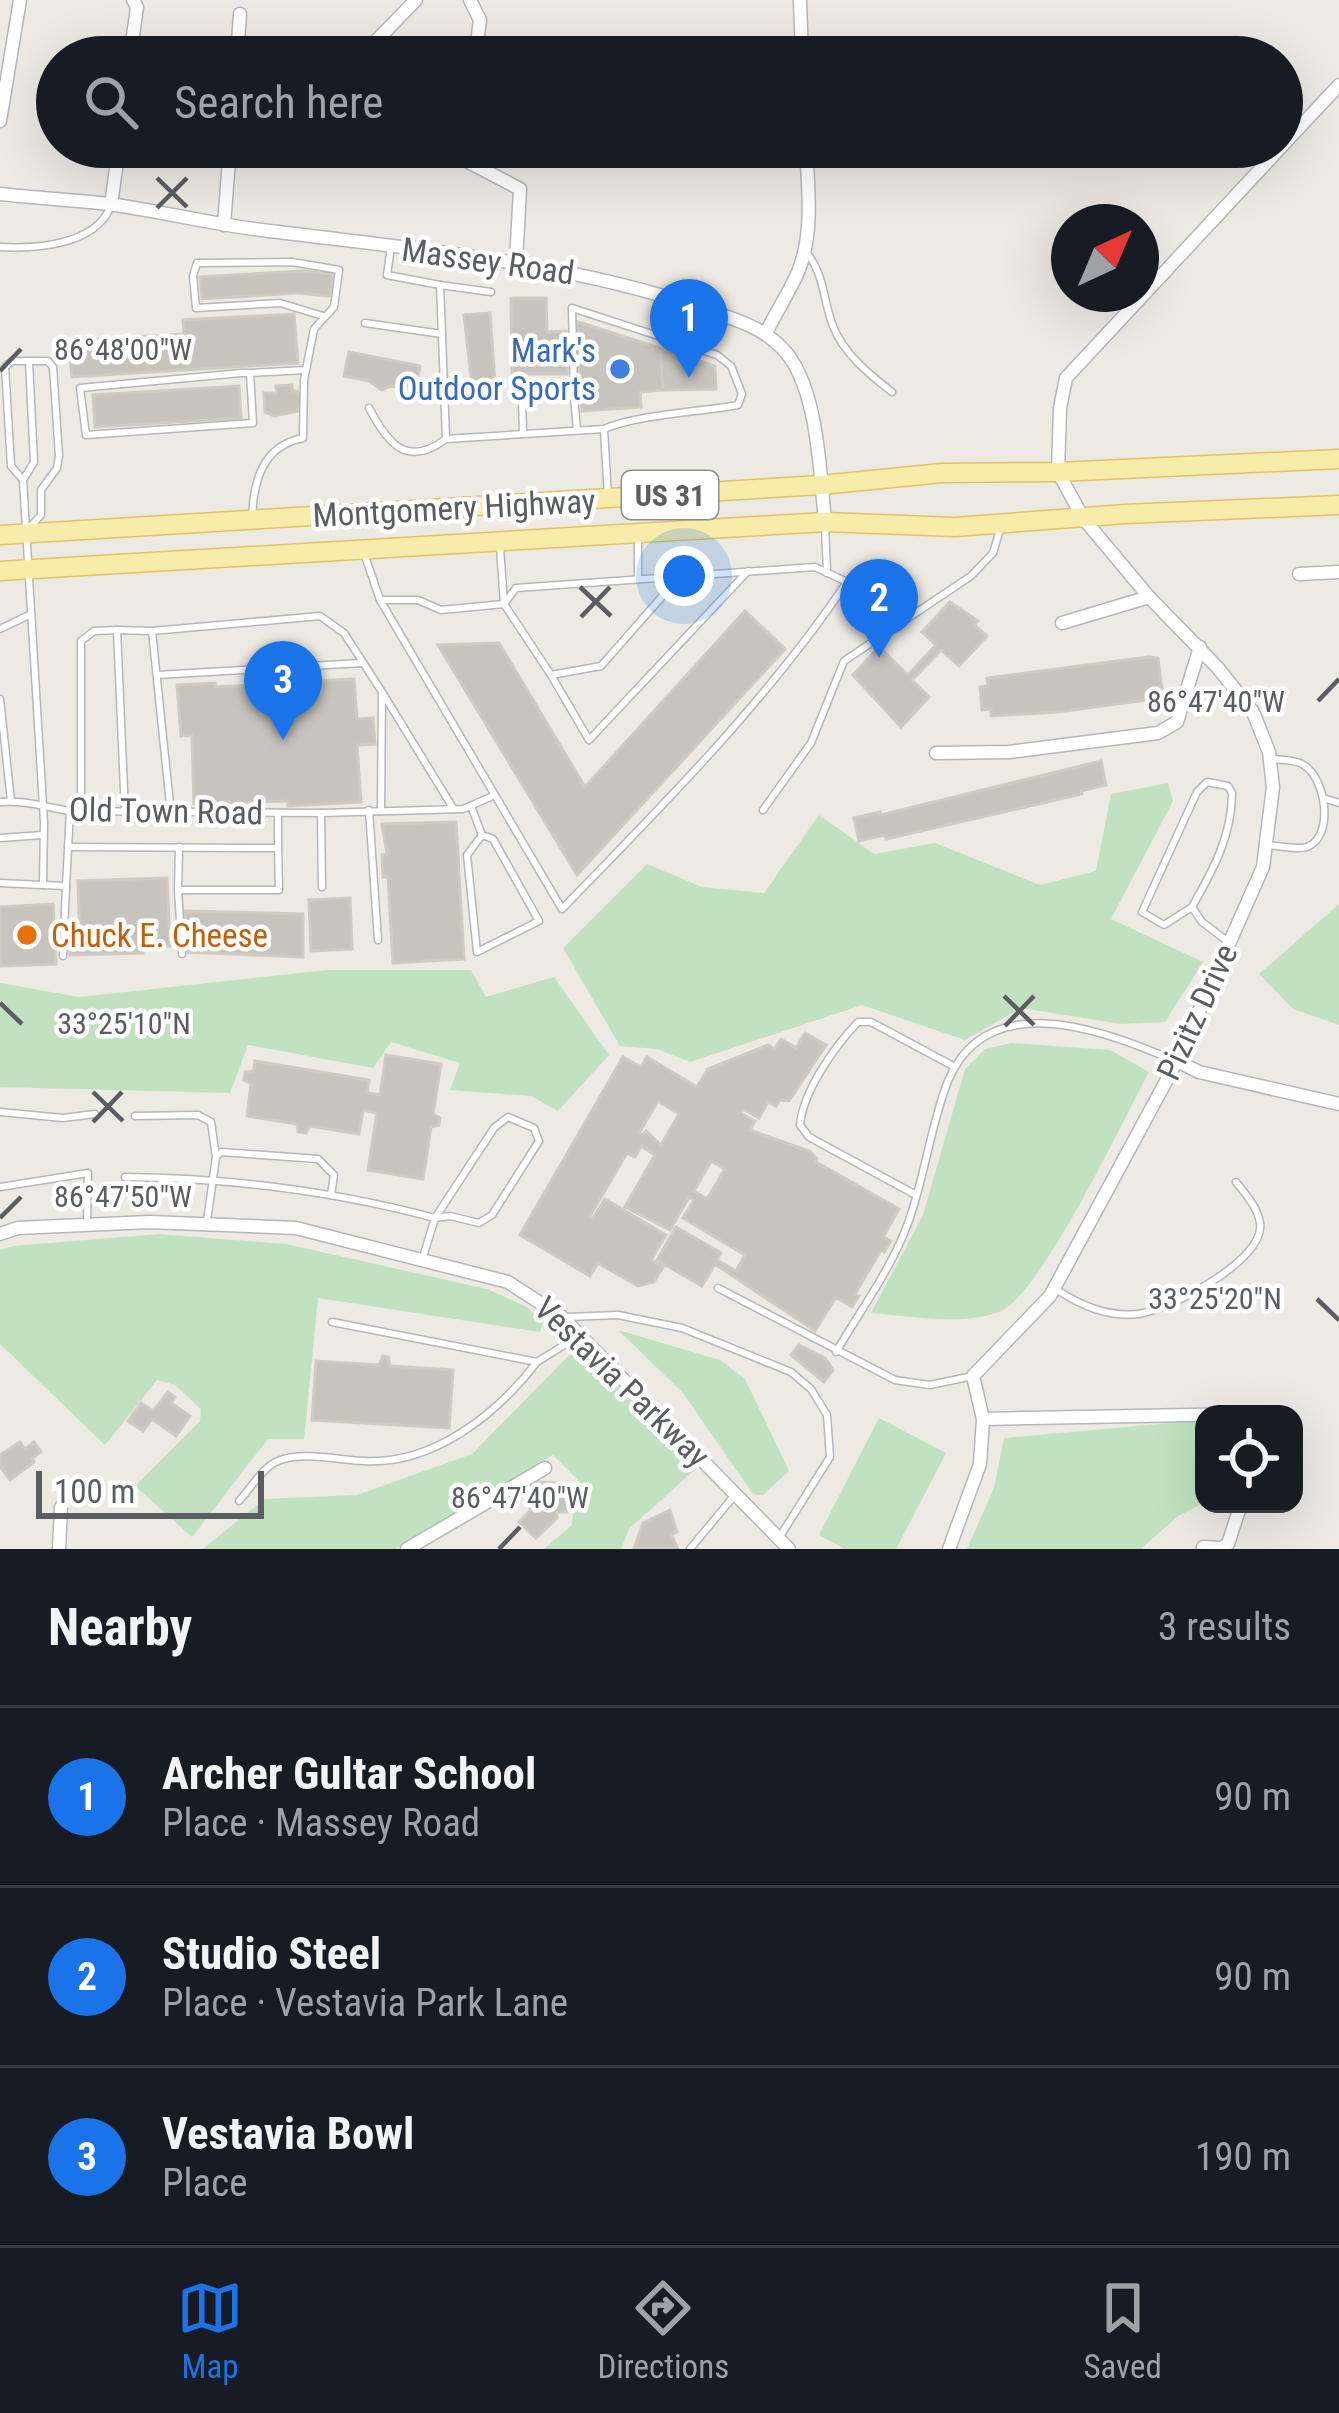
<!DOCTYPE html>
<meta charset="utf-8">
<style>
body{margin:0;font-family:"Roboto Condensed",sans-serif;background:#20242c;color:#f1f3f6}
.controls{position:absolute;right:36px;bottom:36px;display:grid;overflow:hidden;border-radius:24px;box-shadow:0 12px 48px #0002}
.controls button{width:108px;height:108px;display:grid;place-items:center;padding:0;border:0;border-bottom:3px solid #363941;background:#171b24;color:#f1f3f6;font:60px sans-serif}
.compass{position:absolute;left:1051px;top:204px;width:108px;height:108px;border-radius:50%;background:#171b24;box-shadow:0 12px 48px #0002;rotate:44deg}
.scale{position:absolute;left:36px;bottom:30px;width:228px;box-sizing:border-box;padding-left:12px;border:6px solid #5a5d61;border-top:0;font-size:33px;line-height:42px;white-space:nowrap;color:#5a5d61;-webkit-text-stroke:9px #fff;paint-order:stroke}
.you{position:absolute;left:684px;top:576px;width:42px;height:42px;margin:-30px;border:9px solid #fff;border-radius:50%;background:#1a73e8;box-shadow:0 0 0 18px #1a73e833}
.badge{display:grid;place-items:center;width:78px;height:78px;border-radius:50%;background:#1a73e8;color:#fff;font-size:39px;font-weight:700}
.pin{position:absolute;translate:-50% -99px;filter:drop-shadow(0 3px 6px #0008)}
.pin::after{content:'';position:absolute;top:63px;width:42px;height:36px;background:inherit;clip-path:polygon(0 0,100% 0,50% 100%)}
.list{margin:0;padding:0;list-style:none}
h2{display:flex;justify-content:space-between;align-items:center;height:156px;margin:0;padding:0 48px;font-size:51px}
h2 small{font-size:39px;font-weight:400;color:#9ea1a6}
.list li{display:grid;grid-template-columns:78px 1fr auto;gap:36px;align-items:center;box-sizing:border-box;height:180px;padding:0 48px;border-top:3px solid #363941}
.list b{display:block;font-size:45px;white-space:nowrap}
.list p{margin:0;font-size:39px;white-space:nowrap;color:#9ea1a6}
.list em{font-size:39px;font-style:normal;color:#9ea1a6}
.icon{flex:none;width:66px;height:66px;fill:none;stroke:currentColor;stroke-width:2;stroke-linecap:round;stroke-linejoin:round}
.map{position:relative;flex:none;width:1339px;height:1549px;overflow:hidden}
.search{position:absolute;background:#171b24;box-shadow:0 12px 48px #0002;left:36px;right:36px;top:36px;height:132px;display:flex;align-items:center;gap:30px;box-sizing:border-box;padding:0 42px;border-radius:66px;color:#9ea1a6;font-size:45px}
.sheet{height:696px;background:#171b24}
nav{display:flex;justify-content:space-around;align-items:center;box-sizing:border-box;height:168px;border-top:3px solid #363941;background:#171b24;font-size:33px;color:#9ea1a6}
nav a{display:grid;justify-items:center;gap:6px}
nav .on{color:#1a73e8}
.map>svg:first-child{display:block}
.green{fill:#c0e2c0}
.building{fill:#c7c4be;stroke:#d0cbc1;stroke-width:3;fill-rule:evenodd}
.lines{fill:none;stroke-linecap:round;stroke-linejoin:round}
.service-casing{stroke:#b4b7bb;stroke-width:9}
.minor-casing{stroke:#b4b7bb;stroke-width:15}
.primary-casing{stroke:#e5c262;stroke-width:21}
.service{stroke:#fff;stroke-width:6}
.minor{stroke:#fff;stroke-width:12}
.primary{stroke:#f8ecab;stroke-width:18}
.ticks{fill:none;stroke:#5a5d61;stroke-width:4.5}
.shop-dot{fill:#3f7fe0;stroke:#fff;stroke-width:4.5}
.food-dot{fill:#e8710a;stroke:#fff;stroke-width:4.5}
.labels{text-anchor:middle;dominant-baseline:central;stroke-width:9;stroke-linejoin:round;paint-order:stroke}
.shield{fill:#fff;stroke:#8c8e90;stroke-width:3}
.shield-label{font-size:30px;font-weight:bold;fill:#5a5d61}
.street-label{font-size:33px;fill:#5a5d61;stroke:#fff}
.shop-label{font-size:33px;fill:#366cbe;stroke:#fff;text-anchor:end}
.food-label{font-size:33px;fill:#c56008;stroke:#fff;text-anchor:start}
.ticks-label{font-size:30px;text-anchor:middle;fill:#5a5d61;stroke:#fff;stroke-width:9;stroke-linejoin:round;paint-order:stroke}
</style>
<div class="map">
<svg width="1339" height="1549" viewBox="0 0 1339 1549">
<rect width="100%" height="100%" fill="#eceae2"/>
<!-- green -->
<g class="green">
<polygon points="1168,783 1173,801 1111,919 1203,962 1165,1022 1121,1024 1021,1008 965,1040 862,1005 690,1062 657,1049 620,1046 563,948 647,864 702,887 764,893 819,815 874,854 935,843 1040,885 1096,871 1111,794"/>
<polygon points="1339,904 1339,1025 1293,1009 1259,974"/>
<polygon points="327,970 471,970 486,997 554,977 609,1055 558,1111 531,1096 450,1090 460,1063 391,1042 373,1068 248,1045 230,1093 0,1087 0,983 79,997"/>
<path d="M 1011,1043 L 1110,1050 L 1149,1072 C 1124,1118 1041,1296 999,1312 C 960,1326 911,1316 871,1313 L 923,1215 L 965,1069 L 985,1049 Z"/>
<polygon points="159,1234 286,1244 487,1289 527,1307 543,1323 540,1332 318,1298 304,1439 268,1439 192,1537 135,1486 200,1421 201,1409 175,1385 157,1380 105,1445 0,1344 0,1250 13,1246"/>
<polygon points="618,1330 720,1360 745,1379 789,1471 763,1495 753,1494 683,1393"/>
<polygon points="576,1348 701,1464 629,1529 621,1549 544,1549 571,1526 580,1482 553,1455 396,1549 203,1549 264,1499 357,1495 472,1454"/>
<polygon points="879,1418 946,1453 896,1549 845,1549 819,1535"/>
<polygon points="1204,1420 1204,1503 1178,1516 1141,1549 967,1549 994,1488 1004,1438"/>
</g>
<!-- building -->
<g class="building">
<polygon points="303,271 333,274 330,296 298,293 202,299 200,277"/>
<polygon points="511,298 546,298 547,332 566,331 567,374 512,374"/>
<polygon points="490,313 495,384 472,386 464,315"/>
<polygon points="294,314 298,363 72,377 69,341 184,334 183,320"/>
<polygon points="575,321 660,348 663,390 640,392 641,407 582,411"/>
<polygon points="660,348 715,366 716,389 663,390"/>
<polygon points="349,352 420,366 415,391 391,386 382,390 369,381 344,376"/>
<polygon points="292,385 292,391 297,391 301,400 298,411 274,416 265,412 264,393 277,393 276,386"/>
<polygon points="239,386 241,418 95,427 93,395"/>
<polygon points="950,602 978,621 974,625 987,636 959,666 941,650 912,680 929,697 901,727 853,675 879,647 908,675 936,645 922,632"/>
<polygon points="745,611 785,649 577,875 438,645 499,643 585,787"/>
<polygon points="1149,657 1158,658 1163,698 1057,712 991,716 991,709 982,710 980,687 988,686 987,678"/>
<polygon points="307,670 314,681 354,679 357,719 373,718 375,744 357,745 361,802 288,806 287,801 194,804 192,735 181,736 177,685 215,683 215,687 286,683 291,671"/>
<polygon points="1101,761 1106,785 1081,791 1082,794 886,839 885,835 859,841 854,818 880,812 881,815"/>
<polygon points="456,822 464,959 393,963 388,877 383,877 382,855 387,854 382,824"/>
<polygon points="167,878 170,946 143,946 143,953 70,955 70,947 80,947 78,881"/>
<polygon points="350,898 352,949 311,951 309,900"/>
<polygon points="53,904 56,964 0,966 0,907"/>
<polygon points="185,911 303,914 303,957 184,952"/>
<path d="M 805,1033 L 826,1045 L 789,1101 L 780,1100 L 776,1106 L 768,1102 L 759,1118 L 743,1109 L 740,1113 L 755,1121 L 750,1130 L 809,1151 L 817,1159 L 816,1162 L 899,1209 L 883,1237 L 891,1241 L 884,1252 L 881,1250 L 855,1294 L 859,1296 L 852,1307 L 836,1297 L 815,1331 L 715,1264 L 702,1286 L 657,1260 L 676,1227 L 721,1253 L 717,1260 L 736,1271 L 745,1255 L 683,1218 L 694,1200 L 689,1197 L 670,1230 L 625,1207 L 655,1155 L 641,1146 L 635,1157 L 627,1153 L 590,1216 L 593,1218 L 605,1199 L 666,1235 L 651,1260 L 663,1267 L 654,1282 L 638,1286 L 598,1263 L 590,1276 L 520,1235 L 623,1057 L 641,1067 L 647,1057 L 697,1087 L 708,1069 L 768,1045 L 775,1049 L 781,1039 L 796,1048 ZM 658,1101 L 679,1114 L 661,1145 L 646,1131 L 643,1135 L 639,1133 ZM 711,1161 L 725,1169 L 707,1199 L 694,1191 Z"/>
<polygon points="386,1055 441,1064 433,1114 440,1118 439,1125 431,1127 423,1179 368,1170 377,1113 363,1110 359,1134 310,1126 306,1133 298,1132 297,1124 247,1116 251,1084 244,1080 245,1072 254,1071 255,1061 369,1080 367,1093 380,1095"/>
<polygon points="799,1345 825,1358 833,1370 824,1382 791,1355"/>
<polygon points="383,1356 388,1357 390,1366 453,1370 449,1428 312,1420 316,1361 379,1365"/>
<polygon points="168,1392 175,1397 171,1403 190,1416 176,1436 152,1419 143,1431 128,1421 141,1403 153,1411"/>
<polygon points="20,1442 25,1449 34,1442 41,1452 32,1458 34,1462 10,1480 0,1466 0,1455"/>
<polygon points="531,1482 555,1483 555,1496 555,1489 571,1492 567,1512 557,1512 557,1518 536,1538 519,1522 530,1511"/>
<polygon points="670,1510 677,1532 671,1535 678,1549 634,1549 643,1523"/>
</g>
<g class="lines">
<!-- service casing -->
<g class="service-casing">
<g id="service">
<path d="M 0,247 C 36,249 94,245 110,208"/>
<polyline points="391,247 387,275 440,285 446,438"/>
<path d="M 807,253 C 825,276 823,301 833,326 C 843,353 870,375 892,392"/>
<polyline points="440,285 491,292"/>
<polyline points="365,323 442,334"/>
<polyline points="250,373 253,423 86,435 80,388 241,373 250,373 306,370"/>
<path d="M 369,408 C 388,444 407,468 446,439 L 604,429 C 635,415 700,412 738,405 L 742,394 L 731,366 L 717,355 L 572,308 L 574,396"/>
<polyline points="604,429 608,497"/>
<polyline points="523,433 522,398 574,396 577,430"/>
<polyline points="23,480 11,466 5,367 12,361 48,361 53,367 59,456 57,468 41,490 41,515 31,526"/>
<path d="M 252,519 C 253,482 262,446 303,438 L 304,380 L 314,329 L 334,307 L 339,270 L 292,262 L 197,263 L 193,276 L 196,308 L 280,303 L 323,316"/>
<polyline points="825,526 827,573"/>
<polyline points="638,539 638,578"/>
<polyline points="500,547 504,604 551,675 601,666 681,575"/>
<path d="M 364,553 L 380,600 L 562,909 C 663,805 766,702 847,582 L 815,567 L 516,588 L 504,604 L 441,610 L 418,600 L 380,600"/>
<polyline points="0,629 31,614"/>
<polyline points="157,675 362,663"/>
<polyline points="551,675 589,740 748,571"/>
<polyline points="0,699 11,801"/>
<polyline points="1323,798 1339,803"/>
<path d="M 0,802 C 26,800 45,807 70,811 L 321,813 L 463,809 L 495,795"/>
<polyline points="471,806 482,835 467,855 477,952 539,921 493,839 482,835"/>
<polyline points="369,810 378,940"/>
<polyline points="381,810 382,692 453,808"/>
<polyline points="763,810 811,743 844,661 971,576 993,553 1001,526"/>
<polyline points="81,812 81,641 94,631 117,630"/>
<polyline points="125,813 117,630 151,631"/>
<polyline points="321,813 322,887"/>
<polyline points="171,814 152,631 320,616 344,633 382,692"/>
<polyline points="0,838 43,835"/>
<path d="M 1268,845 C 1280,846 1296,850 1307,847 C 1335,837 1326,776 1302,764 C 1295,760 1282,760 1273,759"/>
<polyline points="68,847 278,848 278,813"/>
<polyline points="179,847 178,890 279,890 278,848"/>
<polyline points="0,883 43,885 44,822 23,480 34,462 29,361"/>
<polyline points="43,885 66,886 70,811"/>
<polyline points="178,890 182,954"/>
<path d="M 1192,907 L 1164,925 L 1142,912 L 1197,792 L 1207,782 L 1228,786 L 1232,793 C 1232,836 1213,870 1192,907 L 1202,922 L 1227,941"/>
<polyline points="63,956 66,886"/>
<polyline points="0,1112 63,1118 95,1114"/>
<polyline points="135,1116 198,1115 211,1122 216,1157"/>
<path d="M 125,1177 C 230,1178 334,1191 435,1218 L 494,1128 L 508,1117 L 534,1128 L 539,1141 L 492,1215 L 479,1223 L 450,1216 L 435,1218 L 423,1257"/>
<polyline points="0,1187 88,1173 87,1223"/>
<path d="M 916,1195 L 809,1137 L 800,1125 C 803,1091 835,1046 858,1022 L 871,1022 L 955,1067"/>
<polyline points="207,1221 216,1157 221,1152 318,1159 334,1175 331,1195"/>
<polyline points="718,1288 895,1380 930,1385 973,1376"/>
<path d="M 1057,1290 C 1082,1306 1107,1317 1138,1314 C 1169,1310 1266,1260 1260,1223 C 1258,1208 1245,1193 1236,1182"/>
<polyline points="567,1317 618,1315 682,1328 791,1372 811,1389 827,1415 830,1457 779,1538"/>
<polyline points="332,1322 537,1362 577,1337"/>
<path d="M 836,1352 C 860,1311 892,1268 908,1223 C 925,1177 930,1127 948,1081 C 987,986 1105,1030 1175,1061"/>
<path d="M 239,1501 C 250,1489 264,1466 278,1461 C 301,1451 339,1460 364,1461 C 433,1465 496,1415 537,1362"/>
<polyline points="690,1549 734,1496"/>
</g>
</g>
<!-- minor casing -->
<g class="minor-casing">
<g id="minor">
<polyline points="470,0 480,20 475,57"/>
<polyline points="800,0 802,57"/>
<polyline points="130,57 137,7 133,0"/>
<polyline points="237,57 240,14"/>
<polyline points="369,57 375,42 416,0"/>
<polyline points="0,121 20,0"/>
<polyline points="1282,146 1339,85"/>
<polyline points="384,147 457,156 520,189 516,262"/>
<path d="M 0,194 C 36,198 73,200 109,204 C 160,211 211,224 262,230 C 410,249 560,260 701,308 C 730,318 760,325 782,348 C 818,384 820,473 825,522"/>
<polyline points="111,205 119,147"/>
<polyline points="224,225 230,147"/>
<path d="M 766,333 C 776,312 789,293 798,272 C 814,233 808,188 806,147"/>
<polyline points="1299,574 1339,572"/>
<polyline points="1062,623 1149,597"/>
<polyline points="936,753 1009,752 1158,733 1177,722 1200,647"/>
<polyline points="1177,1061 1199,1072 1339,1104"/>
<polyline points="0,1234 18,1228 149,1222 296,1228 508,1282 562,1317 789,1549"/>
<polyline points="983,1419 1243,1414"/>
<polyline points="1203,1547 1222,1548 1228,1544 1241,1504"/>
<polyline points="59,1549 61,1507"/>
<polyline points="407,1549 545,1468"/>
<polyline points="949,1549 980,1464 983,1419 973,1376 1050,1296 1177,1061 1263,867 1273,787 1269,752 1253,712 1218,668 1149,597 1083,518 1058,472 1060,408 1066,378 1281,147"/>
</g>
</g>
<!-- primary casing -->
<g class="primary-casing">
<g id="primary">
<polyline points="0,535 821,485 942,473 1058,472 1339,459"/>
<polyline points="0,571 825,522 955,527 1125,514 1339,505"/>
</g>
</g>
<!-- service -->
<use href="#service" class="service"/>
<!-- minor -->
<use href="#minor" class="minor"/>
<!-- primary -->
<use href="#primary" class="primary"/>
</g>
<!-- ticks -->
<path class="ticks" d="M 157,178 L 187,207M 157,208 L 187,178M 0,371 L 21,349M 580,587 L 611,616M 581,617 L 610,587M 1318,701 L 1339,679M 1004,996 L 1034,1025M 0,1003 L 22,1024M 1005,1026 L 1034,996M 93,1092 L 123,1121M 93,1122 L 122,1092M 0,1218 L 21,1197M 1317,1299 L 1339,1320M 499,1549 L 520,1527"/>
<!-- markers -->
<circle class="shop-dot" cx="620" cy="369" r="12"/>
<circle class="food-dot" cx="27" cy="935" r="12"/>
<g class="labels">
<!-- shield labels -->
<rect class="shield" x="622" y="471" width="96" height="48" rx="9"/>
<g class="shield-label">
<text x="670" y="495">US 31</text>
</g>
<!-- street labels -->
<g class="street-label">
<text transform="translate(488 261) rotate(8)">Massey Road</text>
<text transform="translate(454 508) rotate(-3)">Montgomery Highway</text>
<text transform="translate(166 811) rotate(1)">Old Town Road</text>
<text transform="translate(1197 1012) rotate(-65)">Pizitz Drive</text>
<text transform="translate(622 1382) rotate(44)">Vestavia Parkway</text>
</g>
<!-- shop labels -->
<g class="shop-label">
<text x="596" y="350">Mark's<tspan x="596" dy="38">Outdoor Sports</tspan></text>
</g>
<!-- food labels -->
<g class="food-label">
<text x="51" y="935">Chuck E. Cheese</text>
</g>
</g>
<g class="ticks-label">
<text x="123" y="360">86°48'00"W</text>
<text x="1216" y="712">86°47'40"W</text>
<text x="124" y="1034">33°25'10"N</text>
<text x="123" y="1207">86°47'50"W</text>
<text x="1215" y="1309">33°25'20"N</text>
<text x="520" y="1508">86°47'40"W</text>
</g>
</svg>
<div class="controls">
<button><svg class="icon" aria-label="locate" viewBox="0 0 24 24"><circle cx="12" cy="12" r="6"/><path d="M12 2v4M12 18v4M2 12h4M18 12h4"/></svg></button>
</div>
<svg class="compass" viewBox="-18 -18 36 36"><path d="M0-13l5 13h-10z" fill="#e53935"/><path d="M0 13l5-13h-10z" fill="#9ea1a6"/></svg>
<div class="scale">100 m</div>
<div class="you"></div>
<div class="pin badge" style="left:689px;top:378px">1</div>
<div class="pin badge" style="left:879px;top:658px">2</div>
<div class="pin badge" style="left:283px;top:740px">3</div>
<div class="search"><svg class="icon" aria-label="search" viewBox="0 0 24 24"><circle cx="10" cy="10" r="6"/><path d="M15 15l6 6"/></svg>Search here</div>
</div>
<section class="sheet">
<h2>Nearby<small>3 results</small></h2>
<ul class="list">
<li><span class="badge">1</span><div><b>Archer Gultar School</b><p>Place · Massey Road</p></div><em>90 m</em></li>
<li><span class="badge">2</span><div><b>Studio Steel</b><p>Place · Vestavia Park Lane</p></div><em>90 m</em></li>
<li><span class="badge">3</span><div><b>Vestavia Bowl</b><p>Place</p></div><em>190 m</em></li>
</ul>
</section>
<nav>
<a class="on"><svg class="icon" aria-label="map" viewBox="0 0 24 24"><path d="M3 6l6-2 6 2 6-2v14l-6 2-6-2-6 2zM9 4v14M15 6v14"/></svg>Map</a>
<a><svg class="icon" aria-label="directions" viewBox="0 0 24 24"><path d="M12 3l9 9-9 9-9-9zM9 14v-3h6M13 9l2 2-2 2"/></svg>Directions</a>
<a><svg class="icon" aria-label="saved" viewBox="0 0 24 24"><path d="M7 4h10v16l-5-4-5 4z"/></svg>Saved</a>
</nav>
